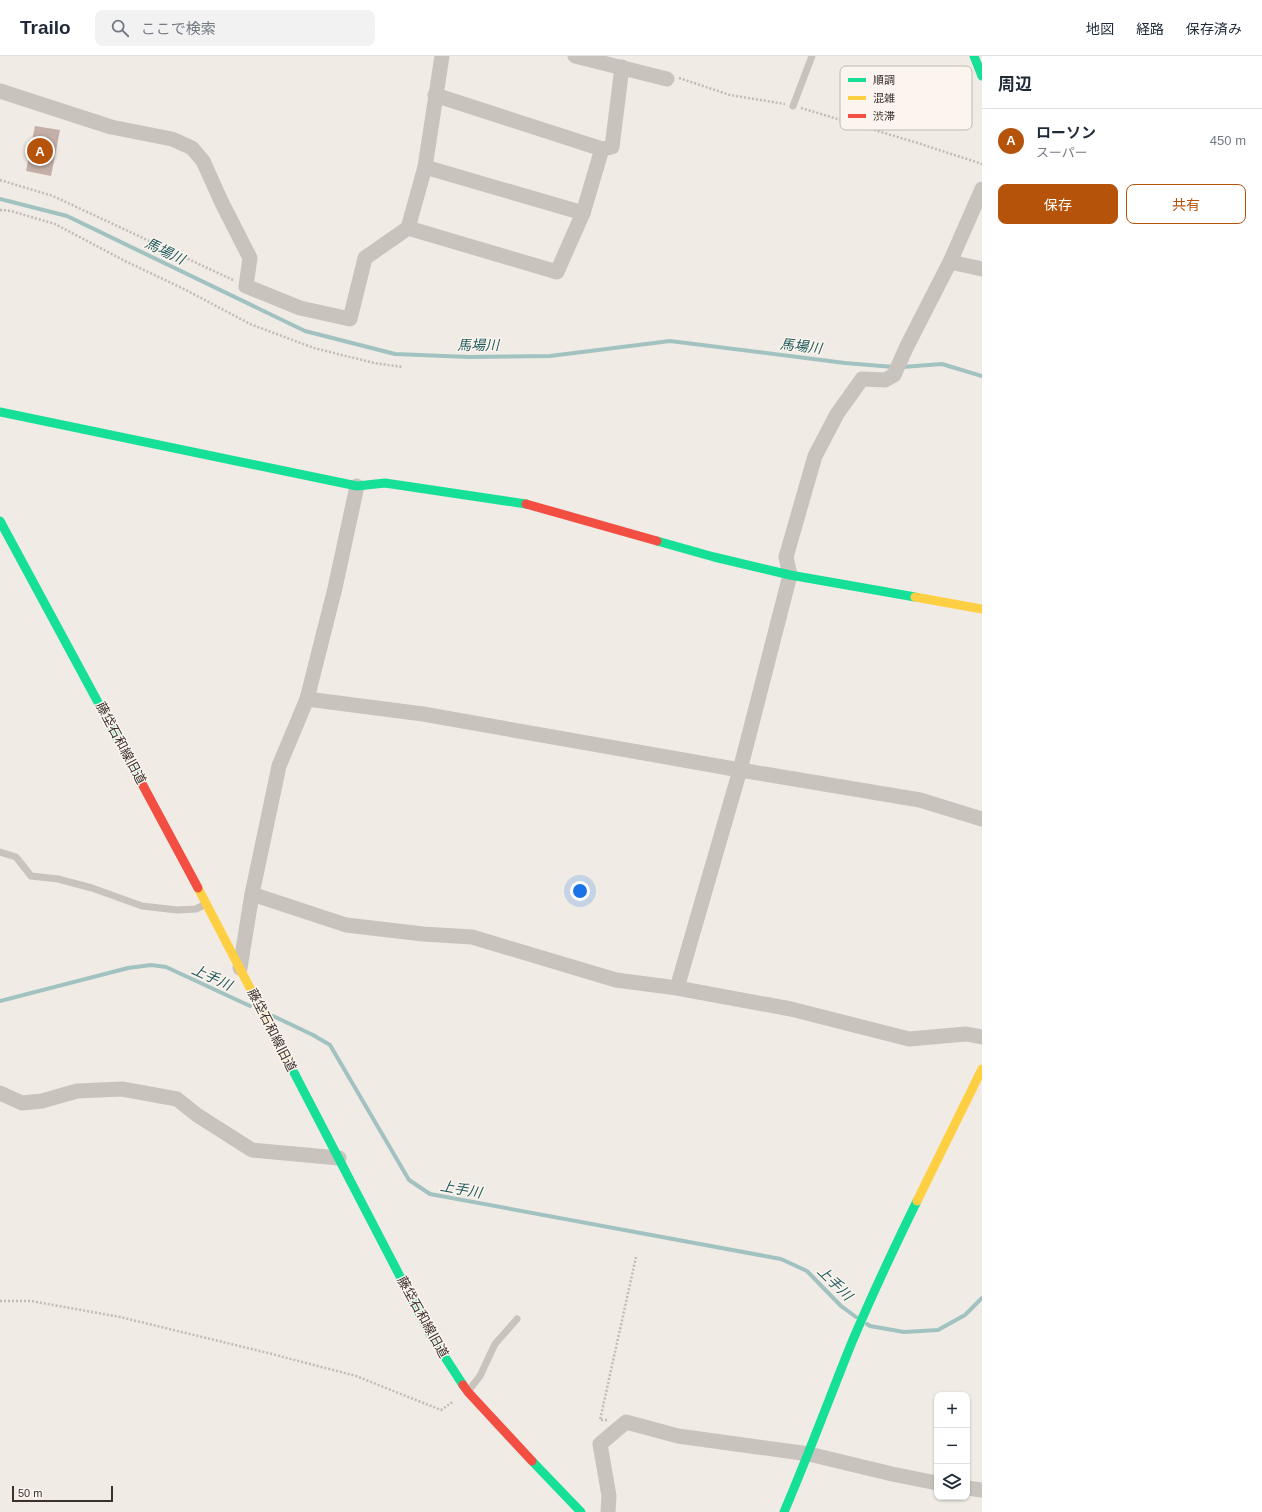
<!DOCTYPE html>
<html lang="ja">
<meta charset="utf-8">
<style>
body{margin:0;font-family:Arial,"Noto Sans JP",sans-serif;background:#f2f2f3;color:#1f2937}
.controls{position:absolute;right:12px;bottom:12px;display:grid;overflow:hidden;border-radius:8px;box-shadow:0 1px 3px #0004}
.controls button{width:36px;height:36px;display:grid;place-items:center;padding:0;border:0;border-bottom:1px solid #e0e1e3;background:#fff;color:#1f2937;font:20px sans-serif}
.scale{position:absolute;left:12px;bottom:10px;width:101px;box-sizing:border-box;padding-left:4px;border:2px solid #3b302b;border-top:0;font-size:11px;line-height:14px;white-space:nowrap;color:#3b302b;-webkit-text-stroke:3px #fbf5ee;paint-order:stroke}
.you{position:absolute;left:580px;top:835px;width:14px;height:14px;margin:-10px;border:3px solid #fff;border-radius:50%;background:#1a73e8;box-shadow:0 0 0 6px #1a73e833}
.badge{display:grid;place-items:center;width:26px;height:26px;border-radius:50%;background:#b45309;color:#fff;font-size:13px;font-weight:700}
.pin{position:absolute;translate:-50% -50%;border:2px solid #fff;box-shadow:0 1px 4px #0006}
.list{margin:0;padding:0;list-style:none}
h2{display:flex;justify-content:space-between;align-items:center;height:52px;margin:0;padding:0 16px;font-size:17px}
h2 small{font-size:13px;font-weight:400;color:#747a83}
.list li{display:grid;grid-template-columns:26px 1fr auto;gap:12px;align-items:center;box-sizing:border-box;height:64px;padding:0 16px;border-top:1px solid #e0e1e3}
.list b{display:block;font-size:15px;white-space:nowrap}
.list p{margin:0;font-size:13px;white-space:nowrap;color:#747a83}
.list em{font-size:13px;font-style:normal;color:#747a83}
.actions{display:flex;gap:8px;padding:12px 16px}
.actions a{flex:1;padding:9px 0;border:1px solid #b45309;border-radius:8px;text-align:center;font-size:14px;color:#b45309}
.actions .main{background:#b45309;color:#fff}
.icon{flex:none;width:22px;height:22px;fill:none;stroke:currentColor;stroke-width:2;stroke-linecap:round;stroke-linejoin:round}
.map{position:relative;flex:none;width:982px;height:1456px;overflow:hidden}
header{display:flex;align-items:center;gap:24px;box-sizing:border-box;height:56px;padding:0 20px;background:#fff;border-bottom:1px solid #e0e1e3}
header strong{font-size:19px}
nav{display:flex;gap:22px;margin-inline-start:auto;font-size:14px}
.search{width:280px;height:36px;background:#f2f2f3;display:flex;align-items:center;gap:10px;box-sizing:border-box;padding:0 14px;border-radius:8px;color:#747a83;font-size:15px}
main{display:flex}
aside{flex:1;background:#fff}
.map>svg:first-child{display:block}
.lines{fill:none;stroke-linecap:round;stroke-linejoin:round}
.stream{stroke:#a1c2c1;stroke-width:4}
.building{fill:#c3afa7}
.path{stroke:#c2bbb6;stroke-width:2.5;stroke-dasharray:2 2;stroke-linecap:butt}
.lane{stroke:#c9c3be;stroke-width:7}
.street{stroke:#c9c3be;stroke-width:15}
.fast{stroke:#16e098;stroke-width:9}
.slow{stroke:#ffcf43;stroke-width:9}
.jam{stroke:#f24e42;stroke-width:9}
.labels{text-anchor:middle;dominant-baseline:central;stroke-width:3;stroke-linejoin:round;paint-order:stroke}
.street-label{font-size:13px;fill:#3b302b;stroke:#fbf5ee}
.water-label{font-size:14px;font-style:italic;fill:#1f5a5e;stroke:#fbf5ee}
.key{fill:#fbf5ee;stroke:#c1bab4;stroke-width:1}
.key-label{font-size:11px;fill:#3b302b}
</style>
<header>
<strong>Trailo</strong>
<div class="search"><svg class="icon" aria-label="search" viewBox="0 0 24 24"><circle cx="10" cy="10" r="6"/><path d="M15 15l6 6"/></svg>ここで検索</div>
<nav><a>地図</a><a>経路</a><a>保存済み</a></nav>
</header>
<main>
<div class="map">
<svg width="982" height="1456" viewBox="0 0 982 1456">
<rect width="100%" height="100%" fill="#f0ebe5"/>
<g class="lines">
<!-- stream -->
<g class="stream">
<polyline points="0,143 67,160 305,275 395,298 469,301 550,300 670,285 845,307 894,311"/>
<polyline points="902,311 942,308 982,320"/>
<polyline points="0,945 128,912 151,909 166,911 250,950"/>
<polyline points="273,960 313,979 330,989 409,1124 430,1138 781,1203 807,1215 841,1250 856,1261"/>
<polyline points="867,1268 870,1270 904,1276 938,1274 965,1259 982,1242"/>
</g>
</g>
<!-- building -->
<polygon class="building" points="35,70 60,74 51,120 26,115"/>
<g class="lines">
<!-- path -->
<g class="path">
<polyline points="679,22 730,39 785,48"/>
<polyline points="801,52 921,88 982,108"/>
<polyline points="0,124 53,140 233,224"/>
<polyline points="0,154 11,155 55,168 125,205 186,234 250,268 314,292 374,307 403,311"/>
<polyline points="0,1245 31,1245 120,1261 268,1297 356,1320 441,1354 454,1345"/>
<polyline points="607,1364 600,1364 636,1201"/>
</g>
<!-- lane -->
<g class="lane">
<polyline points="793,50 812,0"/>
<polyline points="0,796 16,801 31,820 58,823 92,832 142,850 177,854 196,853 204,849"/>
<polyline points="469,1334 480,1320 495,1288 517,1263"/>
</g>
<!-- street -->
<g class="street">
<polyline points="575,0 667,23"/>
<polyline points="0,35 111,71 172,83 192,92 203,105 222,147 250,202 246,230 300,252 350,263 365,202 408,172 425,111 442,0"/>
<polyline points="435,39 602,93 612,91 622,11"/>
<polyline points="425,111 583,157"/>
<polyline points="408,172 557,216 583,157 602,93"/>
<polyline points="950,206 982,213"/>
<polyline points="307,643 423,658 740,714 920,744 982,763"/>
<polyline points="252,838 346,869 423,878 472,881 616,924 677,932 791,953 909,983 966,978 982,981"/>
<polyline points="240,912 252,838 279,710 307,643 335,532 357,430"/>
<polyline points="677,932 740,714 790,519 786,501 815,400 837,358 862,323 885,324 894,319 907,290 950,206 982,133"/>
<polyline points="0,1037 22,1047 42,1045 77,1035 122,1033 177,1043 197,1059 252,1094 339,1102"/>
<polyline points="967,1432 982,1434"/>
<polyline points="608,1456 609,1440 600,1388 626,1366 678,1380 809,1398 892,1418 937,1427"/>
</g>
<!-- fast -->
<g class="fast">
<polyline points="974,0 982,20"/>
<polyline points="0,356 357,430 385,427 526,448"/>
<polyline points="0,465 140,724"/>
<polyline points="657,485 714,501 790,519 915,541"/>
<polyline points="288,1005 430,1278 463,1329"/>
<polyline points="532,1405 581,1456"/>
<path d="M 784,1456 C 808,1400 829,1343 852,1286 C 872,1239 894,1192 917,1145"/>
</g>
<!-- slow -->
<g class="slow">
<polyline points="915,541 982,553"/>
<polyline points="198,832 288,1005"/>
<polyline points="917,1145 982,1013"/>
</g>
<!-- jam -->
<g class="jam">
<polyline points="526,448 657,485"/>
<polyline points="140,724 198,832"/>
<polyline points="463,1329 468,1336 532,1405"/>
</g>
</g>
<g class="labels">
<!-- street labels -->
<g class="street-label">
<text transform="translate(121 687) rotate(62)">藤垈石和線旧道</text>
<text transform="translate(272 974) rotate(63)">藤垈石和線旧道</text>
<text transform="translate(423 1261) rotate(61)">藤垈石和線旧道</text>
</g>
<!-- water labels -->
<g class="water-label">
<text transform="translate(165 195) rotate(26)">馬場川</text>
<text x="478" y="289">馬場川</text>
<text transform="translate(801 290) rotate(7)">馬場川</text>
<text transform="translate(212 921) rotate(25)">上手川</text>
<text transform="translate(461 1133) rotate(10)">上手川</text>
<text transform="translate(835 1227) rotate(44)">上手川</text>
</g>
</g>
<!-- legend -->
<rect x="840" y="10" width="132" height="64" rx="6" class="key"/>
<rect x="848" y="22" width="18" height="4" fill="#16e098"/>
<rect x="848" y="40" width="18" height="4" fill="#ffcf43"/>
<rect x="848" y="58" width="18" height="4" fill="#f24e42"/>
<g class="key-label">
<text x="873" y="28">順調</text>
<text x="873" y="46">混雑</text>
<text x="873" y="64">渋滞</text>
</g>
</svg>
<div class="controls">
<button>+</button>
<button>−</button>
<button><svg class="icon" aria-label="layers" viewBox="0 0 24 24"><path d="M12 4l9 5-9 5-9-5zM3 14l9 5 9-5"/></svg></button>
</div>
<div class="scale">50 m</div>
<div class="you"></div>
<div class="pin badge" style="left:40px;top:95px">A</div>
</div>
<aside>
<h2>周辺<small></small></h2>
<ul class="list">
<li><span class="badge">A</span><div><b>ローソン</b><p>スーパー</p></div><em>450 m</em></li>
</ul>
<div class="actions"><a class="main">保存</a><a>共有</a></div>
</aside>
</main>
